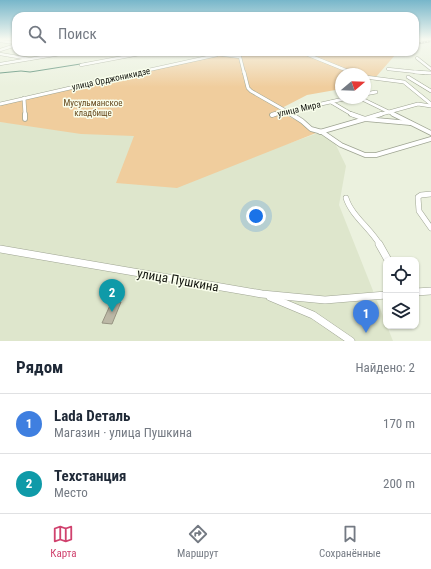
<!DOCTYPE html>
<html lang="ru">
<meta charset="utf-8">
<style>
body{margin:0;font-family:"Roboto Condensed",sans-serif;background:#f2f2f3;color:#1f2937}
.controls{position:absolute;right:12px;bottom:12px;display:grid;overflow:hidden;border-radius:8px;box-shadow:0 1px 3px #0004}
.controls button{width:36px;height:36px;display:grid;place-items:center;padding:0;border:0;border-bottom:1px solid #e0e1e3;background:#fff;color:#1f2937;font:20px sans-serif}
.compass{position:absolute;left:335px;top:68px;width:36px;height:36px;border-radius:50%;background:#fff;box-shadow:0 1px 3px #0004;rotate:71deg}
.you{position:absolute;left:256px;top:216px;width:14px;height:14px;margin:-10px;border:3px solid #fff;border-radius:50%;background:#1a73e8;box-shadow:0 0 0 6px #1a73e833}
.badge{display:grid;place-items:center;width:26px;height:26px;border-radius:50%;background:#d0426e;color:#fff;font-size:13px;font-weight:700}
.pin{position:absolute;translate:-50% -33px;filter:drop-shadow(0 1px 2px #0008)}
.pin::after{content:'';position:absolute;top:21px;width:14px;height:12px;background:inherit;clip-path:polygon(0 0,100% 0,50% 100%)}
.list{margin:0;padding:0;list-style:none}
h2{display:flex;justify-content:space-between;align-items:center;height:52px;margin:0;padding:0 16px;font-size:17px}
h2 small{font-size:13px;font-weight:400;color:#747a83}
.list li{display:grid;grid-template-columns:26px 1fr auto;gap:12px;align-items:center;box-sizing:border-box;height:60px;padding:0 16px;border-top:1px solid #e0e1e3}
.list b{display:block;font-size:15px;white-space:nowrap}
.list p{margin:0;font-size:13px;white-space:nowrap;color:#747a83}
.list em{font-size:13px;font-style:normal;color:#747a83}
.icon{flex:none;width:22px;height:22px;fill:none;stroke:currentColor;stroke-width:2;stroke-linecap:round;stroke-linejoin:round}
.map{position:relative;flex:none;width:431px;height:341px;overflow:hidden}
.search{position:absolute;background:#fff;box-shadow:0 1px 3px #0004;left:12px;right:12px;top:12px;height:44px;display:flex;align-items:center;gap:10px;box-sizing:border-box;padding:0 14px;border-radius:12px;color:#747a83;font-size:15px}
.sheet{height:172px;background:#fff}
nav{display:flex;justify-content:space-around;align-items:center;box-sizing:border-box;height:56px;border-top:1px solid #e0e1e3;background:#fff;font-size:11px;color:#747a83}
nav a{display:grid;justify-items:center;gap:2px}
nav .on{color:#d0426e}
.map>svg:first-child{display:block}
.built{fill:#dee6cc}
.green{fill:#f0cd9d}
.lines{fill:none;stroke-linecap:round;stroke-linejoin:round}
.stream{stroke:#538972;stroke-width:1}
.building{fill:#bcb8a6;stroke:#979482}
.minor-far4-casing{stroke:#9ea492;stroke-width:3.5}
.minor-far3-casing{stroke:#9ea492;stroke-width:4}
.minor-far2-casing{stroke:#9ea492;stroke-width:5.5}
.minor-far1-casing{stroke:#9ea492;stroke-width:6}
.minor-casing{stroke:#9ea492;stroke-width:8}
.minor-far4{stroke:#fff;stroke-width:2.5}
.minor-far3{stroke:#fff;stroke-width:3}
.minor-far2{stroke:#fff;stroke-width:4}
.minor-far1{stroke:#fff;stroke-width:5}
.minor{stroke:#fff;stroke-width:7}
.rail-casing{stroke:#686c60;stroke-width:2}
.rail{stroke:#f9feec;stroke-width:1;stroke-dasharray:1.5;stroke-linecap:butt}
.labels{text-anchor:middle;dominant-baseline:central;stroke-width:3;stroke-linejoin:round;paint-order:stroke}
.far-street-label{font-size:9px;fill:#151711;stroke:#f9feec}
.far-park-label{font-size:9px;fill:#65481c;stroke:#f9feec}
.near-street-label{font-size:13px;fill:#151711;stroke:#f9feec}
</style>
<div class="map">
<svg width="431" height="341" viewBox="0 0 431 341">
<rect width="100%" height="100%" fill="#ebf1de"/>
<!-- built -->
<polygon class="built" points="0,122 137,133 177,183 321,132 335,143 346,166 339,205 393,341 0,341"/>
<!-- green -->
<polygon class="green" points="228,52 394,52 396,54 375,78 365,82 365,74 341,74 341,89 307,95 276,111 321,131 177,188 116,183 134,136 81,134 0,122 0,104"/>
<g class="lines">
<!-- stream -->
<polyline class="stream" points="0,73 21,71 30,72 93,62"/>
</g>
<!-- building -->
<polygon class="building" points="112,301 121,302 112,324 102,323"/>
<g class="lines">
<!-- minor-far4 casing -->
<g class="minor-far4-casing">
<g id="minor-far4">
<polyline points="0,41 16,43"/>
<polyline points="0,50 16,45"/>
<polyline points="37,52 54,54"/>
<polyline points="201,52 240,57 244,73"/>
<polyline points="235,52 306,54 353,73"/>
<polyline points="0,54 30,59"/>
<polyline points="417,58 431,69"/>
<polyline points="0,64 72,52"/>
<polyline points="81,65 150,52"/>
<polyline points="388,69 426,73"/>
<polyline points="135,73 217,55"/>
</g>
</g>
<!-- minor-far3 casing -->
<g class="minor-far3-casing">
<g id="minor-far3">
<polyline points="244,72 248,88 251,91 293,115"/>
<polyline points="351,72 357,74"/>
<polyline points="415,72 431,73"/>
<polyline points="365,77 404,82 431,104"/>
<polyline points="408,77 431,91"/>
<polyline points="365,94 376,92"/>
<polyline points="24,98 25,115"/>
<polyline points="360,98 395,115"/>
<polyline points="331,102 353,115"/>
<polyline points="0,104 140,72"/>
<polyline points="272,115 348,98"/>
<polyline points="378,115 418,104 431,106"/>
</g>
</g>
<!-- minor-far2 casing -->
<g class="minor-far2-casing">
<g id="minor-far2">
<polyline points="25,114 25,119"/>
<polyline points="291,114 302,121 311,129 322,132 341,145 365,155 376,155 431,139"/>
<polyline points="351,114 365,119 381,114"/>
<polyline points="393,114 431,133"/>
<polyline points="272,115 275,114"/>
<polyline points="320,132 365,119 410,123"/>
</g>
</g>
<!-- minor-far1 casing -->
<g class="minor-far1-casing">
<g id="minor-far1">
<polyline points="431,194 421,195 418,197 419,211 431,228"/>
<path d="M 346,198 C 351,215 371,229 380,245"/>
</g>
</g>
<!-- minor casing -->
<g class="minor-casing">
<g id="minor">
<polyline points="379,244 388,260"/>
<polyline points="0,249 262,294 325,300 386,295"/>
<polyline points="416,292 431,291"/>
<polyline points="270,297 313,315 351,341"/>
</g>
</g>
<!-- minor-far4 -->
<use href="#minor-far4" class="minor-far4"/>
<!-- minor-far3 -->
<use href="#minor-far3" class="minor-far3"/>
<!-- minor-far2 -->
<use href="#minor-far2" class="minor-far2"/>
<!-- minor-far1 -->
<use href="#minor-far1" class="minor-far1"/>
<!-- minor -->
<use href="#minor" class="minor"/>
<!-- rail casing -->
<g class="rail-casing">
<g id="rail">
<polyline points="415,44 431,41"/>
<polyline points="271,52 325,52"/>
</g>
</g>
<!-- rail -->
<use href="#rail" class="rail"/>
</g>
<!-- sky -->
<linearGradient id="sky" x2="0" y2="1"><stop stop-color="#77b6ca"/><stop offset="0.45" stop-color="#f6f9f0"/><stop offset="1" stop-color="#f6f9f0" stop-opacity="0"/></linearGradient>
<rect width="431" height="87" fill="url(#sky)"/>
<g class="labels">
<!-- far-street labels -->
<g class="far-street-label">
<text transform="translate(111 79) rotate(-12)">улица Орджоникидзе</text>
<text transform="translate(299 109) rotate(-13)">улица Мира</text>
</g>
<!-- far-park labels -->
<g class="far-park-label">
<text x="93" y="103">Мусульманское<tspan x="93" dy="10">кладбище</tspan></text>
</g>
<!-- near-street labels -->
<g class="near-street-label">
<text transform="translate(178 280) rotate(10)">улица Пушкина</text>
</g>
</g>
</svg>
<div class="controls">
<button><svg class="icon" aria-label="locate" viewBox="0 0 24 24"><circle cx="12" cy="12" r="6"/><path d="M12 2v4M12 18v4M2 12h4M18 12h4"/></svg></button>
<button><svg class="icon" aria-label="layers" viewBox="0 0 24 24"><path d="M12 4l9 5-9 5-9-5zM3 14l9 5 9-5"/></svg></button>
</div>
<svg class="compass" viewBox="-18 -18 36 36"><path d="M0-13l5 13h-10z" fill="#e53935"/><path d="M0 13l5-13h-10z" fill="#747a83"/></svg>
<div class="you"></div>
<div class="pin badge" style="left:366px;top:333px;background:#3f7fe0">1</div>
<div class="pin badge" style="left:112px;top:312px;background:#0f9aa8">2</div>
<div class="search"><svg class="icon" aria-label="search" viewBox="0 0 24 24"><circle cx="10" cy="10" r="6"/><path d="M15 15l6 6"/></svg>Поиск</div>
</div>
<section class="sheet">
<h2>Рядом<small>Найдено: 2</small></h2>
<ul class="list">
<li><span class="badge" style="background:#3f7fe0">1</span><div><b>Lada Dеталь</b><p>Магазин · улица Пушкина</p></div><em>170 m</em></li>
<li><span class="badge" style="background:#0f9aa8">2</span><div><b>Техстанция</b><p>Место</p></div><em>200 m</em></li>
</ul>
</section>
<nav>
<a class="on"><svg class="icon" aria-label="map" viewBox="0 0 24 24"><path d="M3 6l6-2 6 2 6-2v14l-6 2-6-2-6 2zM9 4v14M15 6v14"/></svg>Карта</a>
<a><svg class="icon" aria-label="directions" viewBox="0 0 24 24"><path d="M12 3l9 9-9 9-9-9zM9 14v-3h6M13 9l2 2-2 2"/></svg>Маршрут</a>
<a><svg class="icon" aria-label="saved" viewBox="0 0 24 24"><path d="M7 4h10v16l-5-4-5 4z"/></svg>Сохранённые</a>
</nav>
